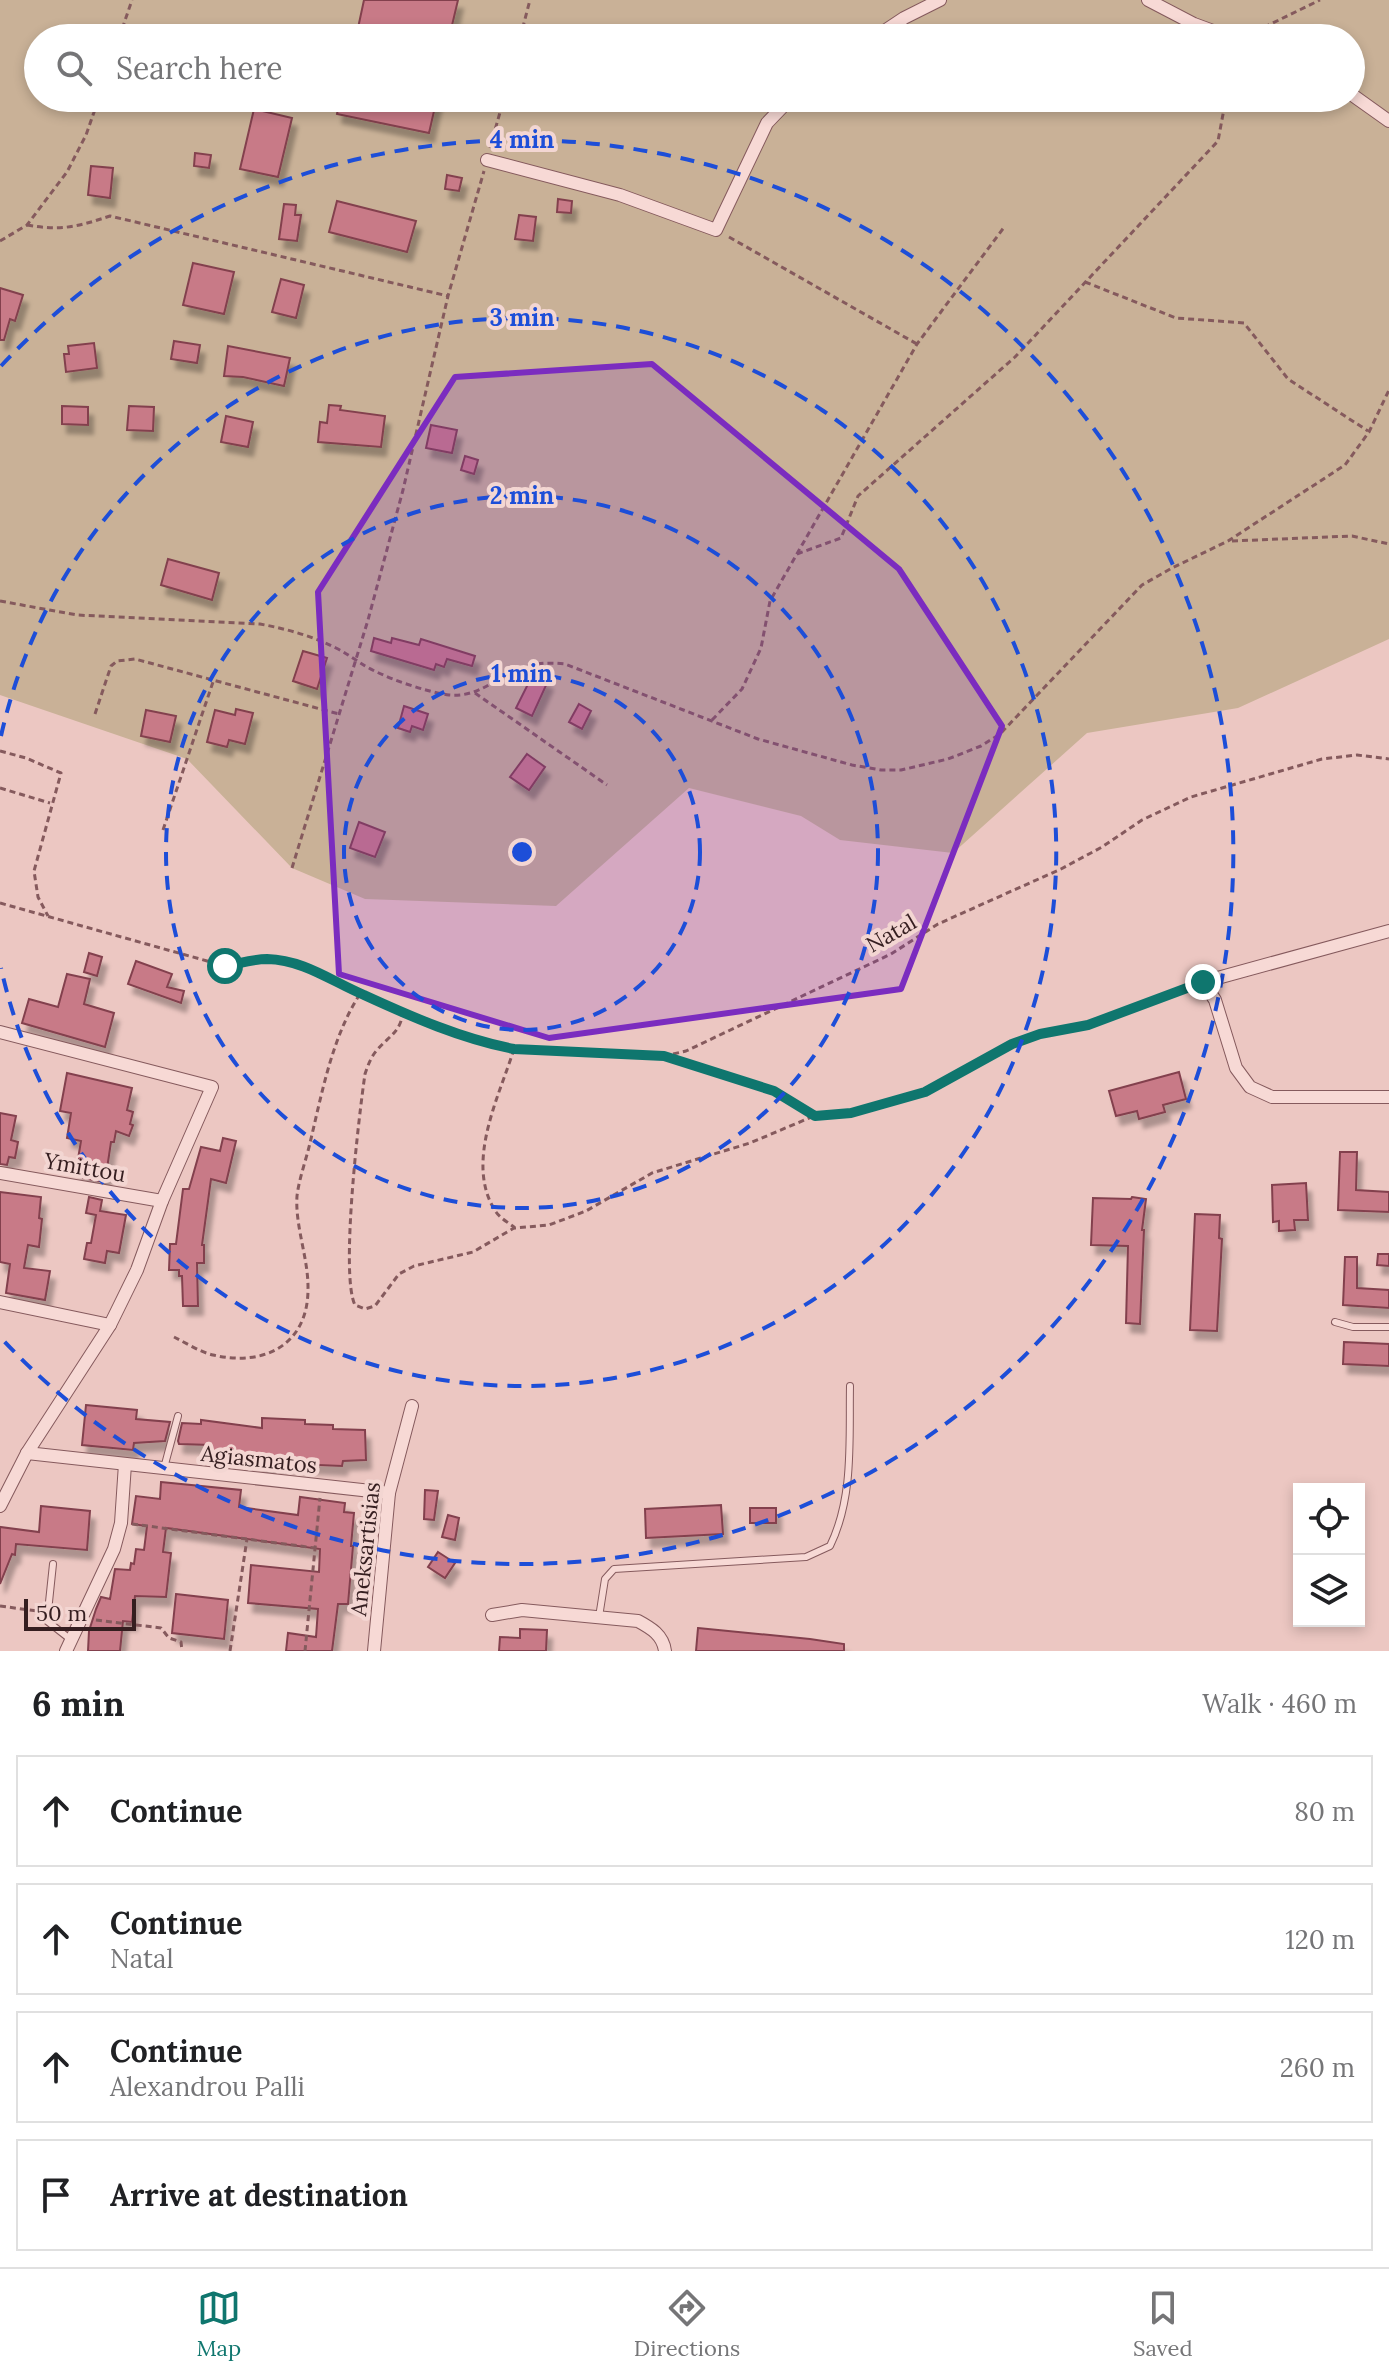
<!DOCTYPE html>
<meta charset="utf-8">
<style>
body{margin:0;font-family:Lora,serif;background:#f2f2f2;color:#202124}
.controls{position:absolute;right:24px;bottom:24px;display:grid;overflow:hidden;border-radius:0px;box-shadow:0 4px 12px #0003}
.controls button{width:72px;height:72px;display:grid;place-items:center;padding:0;border:0;border-bottom:2px solid #e0e0e0;background:#fff;color:#202124;font:40px sans-serif}
.scale{position:absolute;left:24px;bottom:20px;width:112px;box-sizing:border-box;padding-left:8px;border:4px solid #351e20;border-top:0;font-size:22px;line-height:28px;white-space:nowrap;color:#351e20;-webkit-text-stroke:6px #f3d6d2;paint-order:stroke}
.stop{position:absolute;width:24px;height:24px;margin:-18px;border:6px solid #0f766e;border-radius:50%;background:#fff}
.stop.end{background:#0f766e;border-color:#fff;box-shadow:0 2px 8px #0008}
.list{margin:0;padding:0;list-style:none}
h2{display:flex;justify-content:space-between;align-items:center;height:104px;margin:0;padding:0 32px;font-size:34px}
h2 small{font-size:26px;font-weight:400;color:#757577}
.list li{display:grid;grid-template-columns:52px 1fr auto;gap:24px;align-items:center;box-sizing:border-box;height:112px;margin:0 16px 16px;padding:0 16px;border:2px solid #e0e0e0;border-radius:0px}
.list b{display:block;font-size:30px;white-space:nowrap}
.list p{margin:0;font-size:26px;white-space:nowrap;color:#757577}
.list em{font-size:26px;font-style:normal;color:#757577}
.icon{flex:none;width:44px;height:44px;fill:none;stroke:currentColor;stroke-width:2;stroke-linecap:round;stroke-linejoin:round}
.map{position:relative;flex:none;width:1389px;height:1651px;overflow:hidden}
.search{position:absolute;background:#fff;box-shadow:0 4px 12px #0003;left:24px;right:24px;top:24px;height:88px;display:flex;align-items:center;gap:20px;box-sizing:border-box;padding:0 28px;border-radius:44px;color:#757577;font-size:30px}
.sheet{height:616px;background:#fff}
nav{display:flex;justify-content:space-around;align-items:center;box-sizing:border-box;height:112px;border-top:2px solid #e0e0e0;background:#fff;font-size:22px;color:#757577}
nav a{display:grid;justify-items:center;gap:4px}
nav .on{color:#0f766e}
.map>svg:first-child{display:block}
.green{fill:#c9b197;fill-rule:evenodd}
.building{fill:#c87a87;stroke:#83414e;stroke-width:2;filter:url(#shadow)}
.lines{fill:none;stroke-linecap:round;stroke-linejoin:round}
.lane-casing{stroke:#855a5d;stroke-width:8}
.street-casing{stroke:#855a5d;stroke-width:14}
.path{stroke:#855a5d;stroke-width:3;stroke-dasharray:6 4;stroke-linecap:butt}
.lane{stroke:#f7d9d5;stroke-width:6}
.street{stroke:#f7d9d5;stroke-width:12}
.route{stroke:#0f766e;stroke-width:10}
.marked{fill:#7b2cbf;fill-opacity:0.2;stroke:#7b2cbf;stroke-width:6;stroke-linejoin:round}
.ring{fill:none;stroke:#1d4ed8;stroke-width:4;stroke-dasharray:14 10}
.labels{text-anchor:middle;dominant-baseline:central;stroke-width:8;stroke-linejoin:round;paint-order:stroke}
.street-label{font-size:22px;fill:#351e20;stroke:#f3d6d2}
.centre{fill:#1d4ed8;stroke:#f3d6d2;stroke-width:4}
.ring-label{font-size:24px;text-anchor:middle;font-weight:bold;fill:#1d4ed8;stroke:#f3d6d2;stroke-width:8;stroke-linejoin:round;paint-order:stroke}
</style>
<div class="map">
<svg width="1389" height="1651" viewBox="0 0 1389 1651">
<defs>
<filter id="shadow"><feDropShadow dx="5" dy="9" stdDeviation="2" flood-color="#0004"/></filter>
</defs>
<rect width="100%" height="100%" fill="#ecc7c2"/>
<!-- green -->
<path class="green" d="M 0,0 L 1389,0 L 1389,639 L 1238,708 L 1087,733 L 953,853 L 840,840 L 801,816 L 689,788 L 556,906 L 365,899 L 292,868 L 187,759 L 0,695 ZM 38,38 L 1351,38 L 1351,98 L 38,98 Z"/>
<!-- building -->
<g class="building">
<polygon points="364,0 458,0 449,38 403,38 358,28"/>
<polygon points="340,98 437,98 429,133 337,114"/>
<polygon points="254,109 292,118 278,177 240,169"/>
<polygon points="195,153 211,155 209,168 194,166"/>
<polygon points="91,166 113,168 110,198 88,195"/>
<polygon points="447,175 462,178 459,191 445,189"/>
<polygon points="558,199 572,201 571,213 557,212"/>
<polygon points="337,201 416,221 407,252 329,232"/>
<polygon points="284,204 296,205 295,215 301,215 297,241 279,239"/>
<polygon points="519,215 536,217 533,241 515,239"/>
<polygon points="193,263 234,272 224,314 183,305"/>
<polygon points="281,279 304,285 296,318 272,312"/>
<polygon points="0,288 23,295 15,321 10,319 4,340 0,340"/>
<polygon points="174,341 200,345 197,363 171,359"/>
<polygon points="94,343 97,368 66,372 64,354 69,354 68,346"/>
<polygon points="228,346 290,358 284,386 243,377 224,376"/>
<polygon points="329,405 341,406 340,410 385,416 381,447 318,442 320,422 327,423"/>
<polygon points="62,406 88,407 88,425 62,424"/>
<polygon points="129,406 154,407 153,431 127,430"/>
<polygon points="226,416 253,422 248,447 221,442"/>
<polygon points="431,425 457,430 452,453 426,448"/>
<polygon points="465,456 478,460 474,474 461,470"/>
<polygon points="168,559 219,573 212,600 161,585"/>
<polygon points="374,638 391,643 392,638 419,645 421,639 475,656 472,666 447,659 444,667 436,664 434,670 371,651"/>
<polygon points="303,651 327,658 317,689 293,681"/>
<polygon points="533,674 548,681 532,716 516,708"/>
<polygon points="579,704 591,711 582,729 569,722"/>
<polygon points="404,706 428,714 423,730 412,726 410,732 398,728"/>
<polygon points="236,709 253,713 245,744 229,740 227,747 207,742 215,710 235,715"/>
<polygon points="146,710 176,716 170,742 141,736"/>
<polygon points="527,754 545,767 529,790 510,777"/>
<polygon points="359,822 385,832 375,857 350,848"/>
<polygon points="89,953 102,957 97,976 84,972"/>
<polygon points="136,961 172,974 167,987 184,991 181,1003 128,984"/>
<polygon points="67,974 90,979 84,1004 114,1013 105,1047 22,1023 29,999 58,1007"/>
<polygon points="1179,1072 1186,1099 1163,1105 1165,1112 1139,1119 1137,1111 1116,1116 1109,1091"/>
<polygon points="67,1073 132,1088 127,1110 133,1112 130,1124 133,1125 129,1136 116,1131 114,1142 111,1142 105,1182 83,1178 84,1172 76,1171 81,1141 67,1138 71,1113 60,1111"/>
<polygon points="0,1113 16,1116 11,1140 18,1142 15,1158 9,1157 7,1165 0,1164"/>
<polygon points="223,1138 236,1141 226,1183 211,1179 202,1245 204,1245 204,1263 197,1263 198,1306 183,1306 182,1276 179,1276 179,1270 169,1270 170,1244 176,1244 183,1189 189,1189 201,1147 220,1151"/>
<polygon points="1340,1152 1357,1152 1356,1190 1389,1192 1389,1212 1338,1210"/>
<polygon points="1306,1183 1308,1220 1294,1220 1295,1230 1279,1231 1279,1221 1273,1222 1272,1185"/>
<polygon points="0,1192 41,1197 39,1218 42,1219 39,1247 28,1245 24,1268 50,1271 45,1300 6,1293 10,1264 0,1262"/>
<polygon points="89,1197 102,1200 100,1211 126,1215 119,1253 107,1251 105,1263 84,1259 87,1243 91,1243 96,1215 86,1213"/>
<polygon points="1132,1197 1146,1199 1142,1230 1144,1230 1140,1324 1126,1323 1128,1246 1091,1245 1093,1198 1131,1199"/>
<polygon points="1195,1214 1220,1215 1219,1238 1222,1239 1217,1331 1190,1330"/>
<polygon points="1378,1254 1389,1254 1389,1266 1377,1265"/>
<polygon points="1345,1257 1357,1257 1357,1288 1389,1290 1389,1308 1343,1305"/>
<polygon points="1344,1342 1389,1344 1389,1366 1343,1364"/>
<polygon points="86,1405 137,1410 136,1419 170,1422 165,1441 134,1443 133,1450 82,1445"/>
<polygon points="262,1418 305,1420 305,1424 333,1425 333,1429 365,1430 366,1460 343,1461 342,1466 271,1463 270,1468 258,1467 258,1459 223,1456 222,1463 209,1462 211,1445 179,1444 178,1441 182,1423 201,1424 201,1420 262,1428"/>
<polygon points="161,1482 241,1490 239,1507 298,1515 300,1497 345,1503 344,1512 354,1513 351,1546 353,1546 348,1604 338,1604 332,1651 286,1651 288,1633 316,1637 318,1609 248,1603 251,1565 319,1572 320,1549 166,1528 163,1552 171,1553 166,1597 135,1596 132,1622 123,1621 120,1651 88,1651 89,1631 96,1609 101,1597 110,1599 115,1569 130,1570 131,1563 134,1564 136,1549 144,1550 147,1526 132,1524 136,1496 160,1499"/>
<polygon points="425,1490 438,1491 434,1520 424,1519"/>
<polygon points="721,1505 723,1534 646,1538 645,1509"/>
<polygon points="41,1506 90,1511 87,1550 16,1544 15,1555 12,1554 0,1584 0,1527 39,1532"/>
<rect x="750" y="1508" width="26" height="15"/>
<polygon points="448,1515 459,1518 455,1540 442,1537"/>
<polygon points="438,1552 455,1563 445,1578 428,1567"/>
<polygon points="176,1594 228,1600 224,1639 172,1633"/>
<polygon points="698,1628 810,1639 844,1644 844,1651 696,1651"/>
<polygon points="520,1629 547,1630 546,1651 499,1651 500,1637 520,1638"/>
</g>
<g class="lines">
<!-- lane casing -->
<g class="lane-casing">
<g id="lane">
<polyline points="1335,1322 1353,1327 1389,1327"/>
<polyline points="164,1468 178,1416"/>
<polyline points="53,1564 47,1621 70,1639"/>
<path d="M 599,1617 L 605,1579 L 614,1569 L 806,1557 L 830,1546 C 854,1497 849,1439 850,1386"/>
</g>
</g>
<!-- street casing -->
<g class="street-casing">
<g id="street">
<polyline points="1148,0 1194,24 1232,38"/>
<polyline points="874,38 904,18 940,0"/>
<polyline points="1351,94 1389,121"/>
<polyline points="487,160 620,195 716,230 767,123 791,98"/>
<polyline points="1389,931 1203,982 1215,1000 1236,1068 1250,1087 1272,1097 1389,1097"/>
<polyline points="0,1032 212,1087 162,1201 137,1270 110,1325 27,1453 0,1506"/>
<polyline points="0,1173 162,1201"/>
<polyline points="0,1302 110,1325"/>
<polyline points="27,1453 389,1493"/>
<path d="M 492,1615 L 522,1610 L 638,1621 C 651,1628 663,1635 665,1651"/>
<polyline points="66,1651 114,1549 121,1523 125,1464"/>
<polyline points="374,1651 389,1493 412,1406"/>
</g>
</g>
<!-- path -->
<g class="path">
<polyline points="1246,36 1320,0"/>
<polyline points="119,38 132,0"/>
<polyline points="520,38 530,0"/>
<polyline points="490,148 504,98"/>
<path d="M 27,225 C 61,231 77,227 110,216 L 448,296"/>
<polyline points="729,237 917,344"/>
<polyline points="0,241 27,225 67,172 86,135 99,98"/>
<polyline points="1085,282 1176,318 1244,323 1288,379 1368,431"/>
<polyline points="1232,541 1352,536 1389,544"/>
<polyline points="797,554 841,538 858,496 1015,357 1218,141 1226,98"/>
<path d="M 0,601 L 77,615 L 260,624 C 287,629 312,636 336,648 C 346,653 354,659 362,664 C 382,677 426,692 449,695 C 476,697 490,683 511,672 C 528,663 547,662 565,664 L 758,739 L 852,765 L 881,770 L 901,770 L 948,759 L 981,746 L 1000,734 L 1142,585 L 1172,568 L 1228,541 L 1345,465 L 1369,432 L 1389,390"/>
<polyline points="475,693 607,785"/>
<polyline points="95,714 111,666 117,661 135,659 339,714"/>
<polyline points="712,720 742,689 761,648 770,601 917,344 1005,226"/>
<polyline points="0,751 26,758 61,773 34,871 38,897 48,916"/>
<polyline points="0,788 50,803"/>
<polyline points="163,830 214,679"/>
<polyline points="292,868 368,620 403,490 448,296 484,171"/>
<polyline points="0,903 225,966 264,959 304,966 335,979 360,994 461,1035 514,1049 664,1056 686,1051 891,954 938,924 1061,869 1102,847 1142,820 1191,797 1322,759 1357,755 1389,759"/>
<path d="M 403,1011 C 401,1032 390,1035 377,1050 C 371,1057 368,1065 365,1074 C 359,1115 340,1275 355,1305 L 365,1309 L 375,1306 L 399,1274 L 414,1266 L 473,1252 L 514,1228"/>
<path d="M 514,1049 C 499,1097 464,1164 496,1212 C 500,1218 509,1223 515,1228 L 549,1225 L 586,1211 L 652,1173 L 750,1143 L 814,1116"/>
<polyline points="664,1056 774,1091 815,1116 851,1113 925,1092 1012,1044 1040,1034 1088,1025 1190,986"/>
<path d="M 174,1337 C 186,1343 200,1352 213,1355 C 264,1367 309,1345 308,1287 C 308,1257 295,1226 297,1196 C 299,1179 306,1160 310,1143 C 322,1093 332,1037 360,994"/>
<polyline points="132,1524 315,1548"/>
<polyline points="0,1606 37,1611"/>
<polyline points="96,1620 161,1628 169,1638 181,1642 182,1651"/>
<polyline points="230,1651 247,1539"/>
<polyline points="305,1651 320,1498"/>
</g>
<!-- lane -->
<use href="#lane" class="lane"/>
<!-- street -->
<use href="#street" class="street"/>
</g>
<g class="lines">
<!-- route -->
<path class="route" d="M 225,966 C 238,964 253,959 267,959 C 304,960 331,981 364,995 C 412,1017 462,1039 514,1049 L 664,1056 L 774,1091 L 815,1116 L 851,1113 L 925,1092 L 1012,1044 L 1040,1034 L 1088,1025 L 1203,982"/>
</g>
<!-- marked area -->
<path class="marked" d="M 652,364 L 899,569 L 1002,726 L 901,989 L 549,1038 L 339,974 L 318,592 L 455,377 Z"/>
<!-- distance rings -->
<g class="ring">
<circle cx="522" cy="852" r="178"/>
<circle cx="522" cy="852" r="356"/>
<path d="M1 736A534 534 0 1 1 1 968"/>
<path d="M1 366A712 712 0 1 1 1 1338"/>
</g>
<g class="labels">
<!-- street labels -->
<g class="street-label">
<text transform="translate(891 933) rotate(-30)">Natal</text>
<text transform="translate(85 1167) rotate(10)">Ymittou</text>
<text transform="translate(259 1459) rotate(6)">Agiasmatos</text>
<text transform="translate(365 1549) rotate(-84)">Aneksartisias</text>
</g>
</g>
<circle cx="522" cy="852" r="12" class="centre"/>
<g class="ring-label">
<text x="522" y="148">4 min</text>
<text x="522" y="326">3 min</text>
<text x="522" y="504">2 min</text>
<text x="522" y="682">1 min</text>
</g>
</svg>
<div class="controls">
<button><svg class="icon" aria-label="locate" viewBox="0 0 24 24"><circle cx="12" cy="12" r="6"/><path d="M12 2v4M12 18v4M2 12h4M18 12h4"/></svg></button>
<button><svg class="icon" aria-label="layers" viewBox="0 0 24 24"><path d="M12 4l9 5-9 5-9-5zM3 14l9 5 9-5"/></svg></button>
</div>
<div class="scale">50 m</div>
<div class="stop" style="left:225px;top:966px"></div>
<div class="stop end" style="left:1203px;top:982px"></div>
<div class="search"><svg class="icon" aria-label="search" viewBox="0 0 24 24"><circle cx="10" cy="10" r="6"/><path d="M15 15l6 6"/></svg>Search here</div>
</div>
<section class="sheet">
<h2>6 min<small>Walk · 460 m</small></h2>
<ul class="list">
<li><svg class="icon" aria-label="ahead" viewBox="0 0 24 24"><path d="M12 20V5M6 11l6-6 6 6"/></svg><div><b>Continue</b></div><em>80 m</em></li>
<li><svg class="icon" aria-label="ahead" viewBox="0 0 24 24"><path d="M12 20V5M6 11l6-6 6 6"/></svg><div><b>Continue</b><p>Natal</p></div><em>120 m</em></li>
<li><svg class="icon" aria-label="ahead" viewBox="0 0 24 24"><path d="M12 20V5M6 11l6-6 6 6"/></svg><div><b>Continue</b><p>Alexandrou Palli</p></div><em>260 m</em></li>
<li><svg class="icon" aria-label="arrive" viewBox="0 0 24 24"><path d="M6 21V4h12l-3 4 3 4H6"/></svg><div><b>Arrive at destination</b></div></li>
</ul>
</section>
<nav>
<a class="on"><svg class="icon" aria-label="map" viewBox="0 0 24 24"><path d="M3 6l6-2 6 2 6-2v14l-6 2-6-2-6 2zM9 4v14M15 6v14"/></svg>Map</a>
<a><svg class="icon" aria-label="directions" viewBox="0 0 24 24"><path d="M12 3l9 9-9 9-9-9zM9 14v-3h6M13 9l2 2-2 2"/></svg>Directions</a>
<a><svg class="icon" aria-label="saved" viewBox="0 0 24 24"><path d="M7 4h10v16l-5-4-5 4z"/></svg>Saved</a>
</nav>
